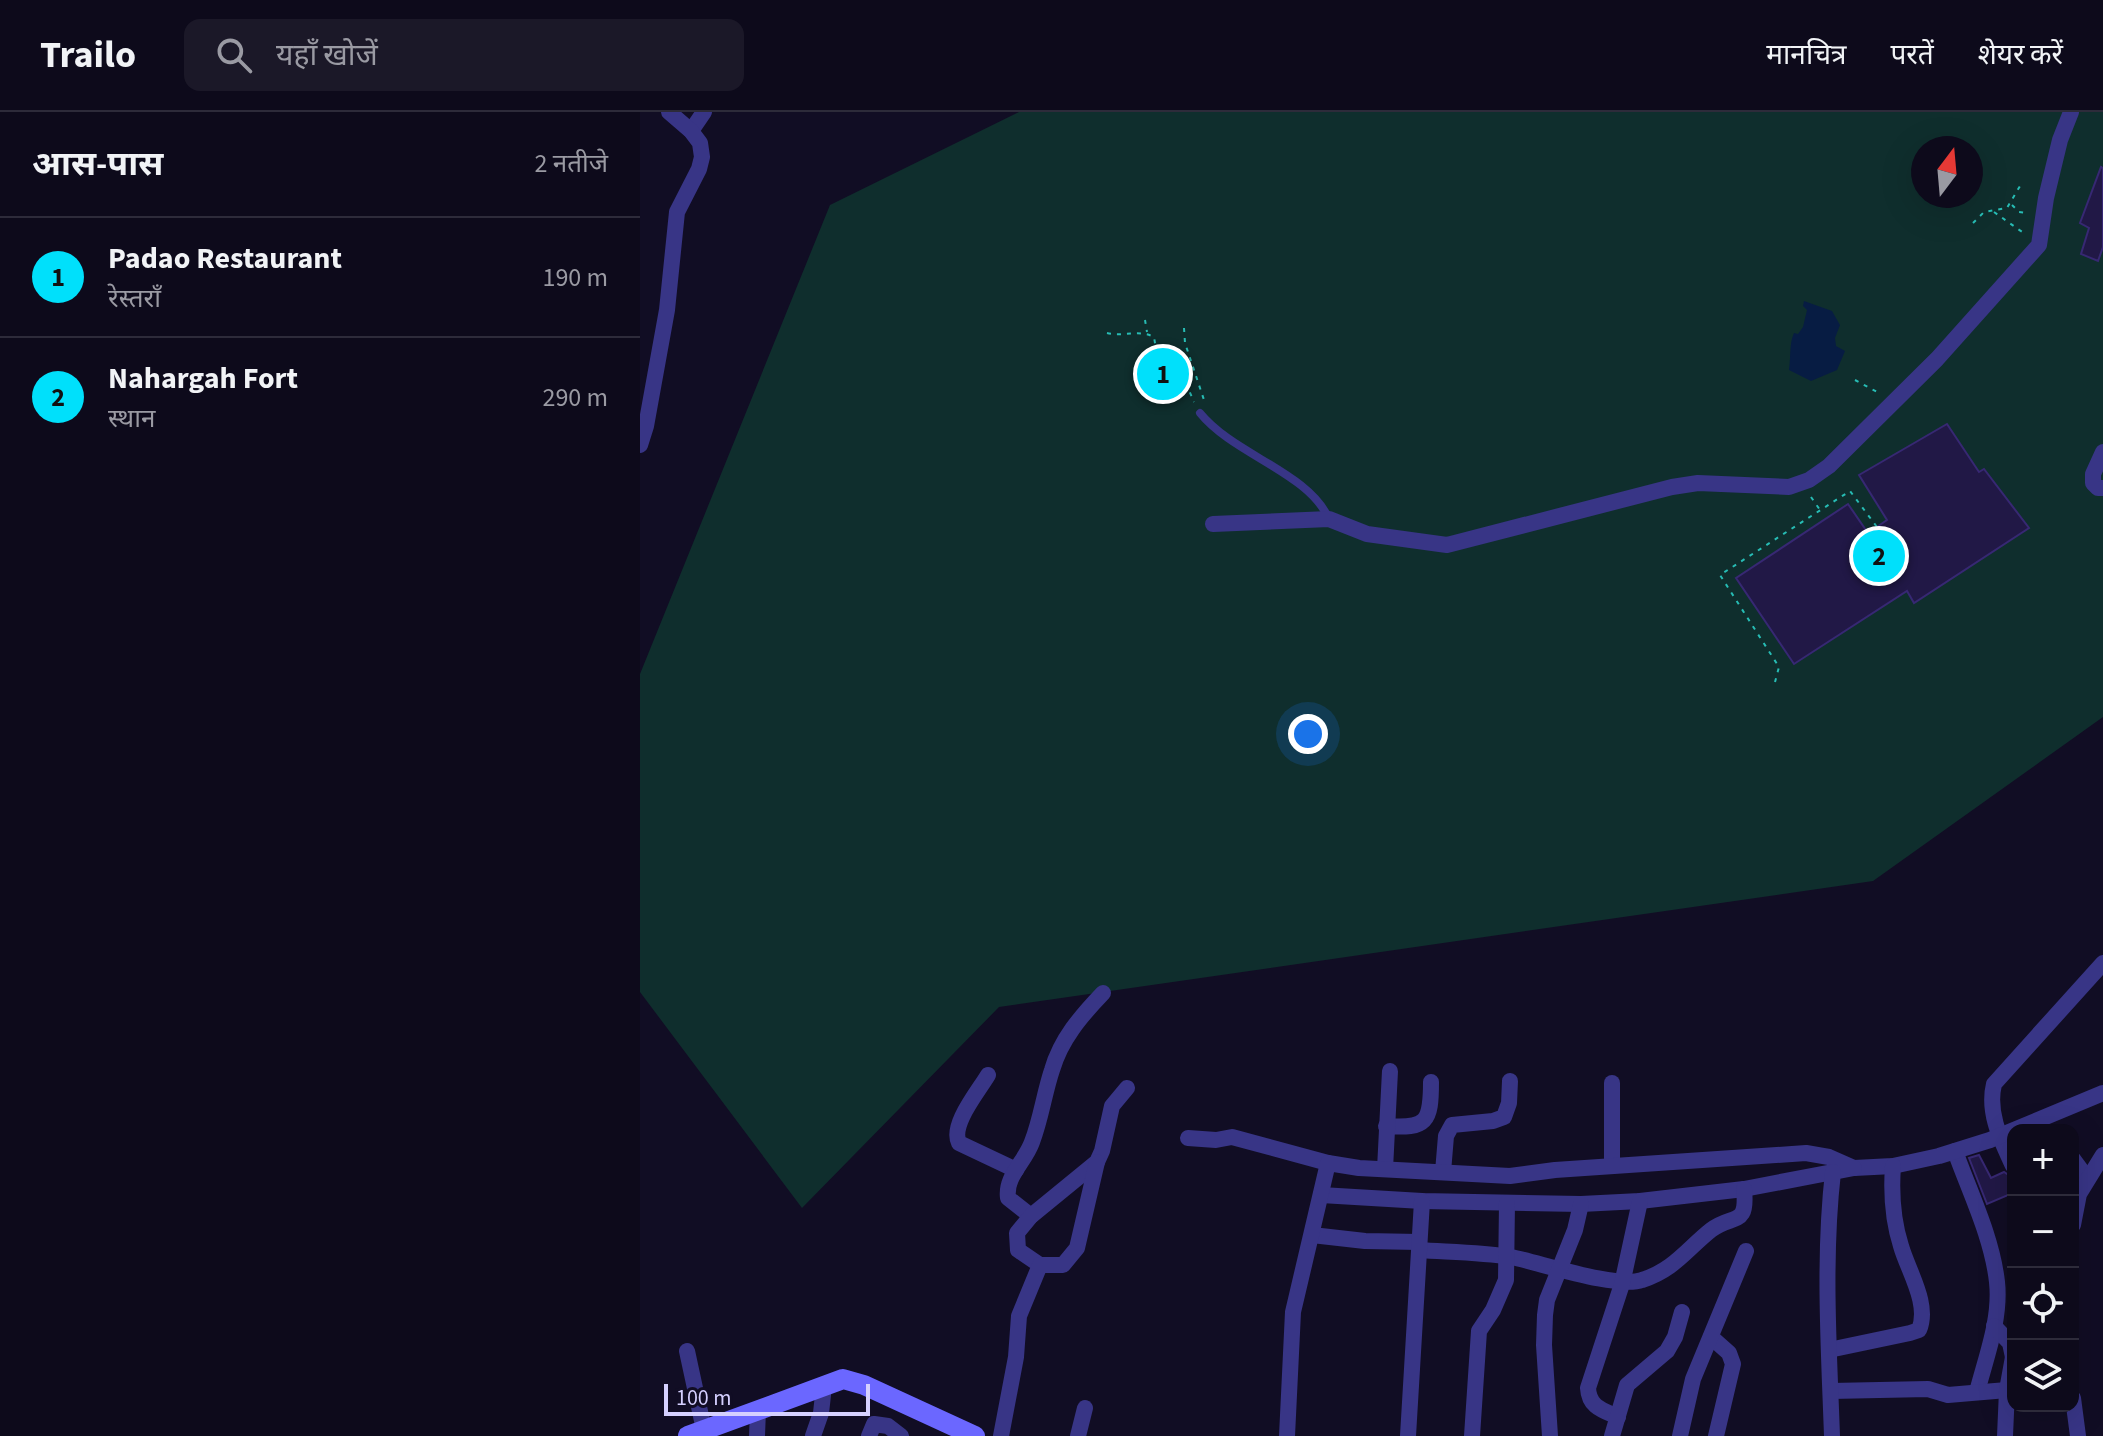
<!DOCTYPE html>
<html lang="hi">
<meta charset="utf-8">
<style>
body{margin:0;font-family:"Source Sans 3","Noto Sans Devanagari",sans-serif;background:#1b1828;color:#f1f3f6}
.controls{position:absolute;right:24px;bottom:24px;display:grid;overflow:hidden;border-radius:16px;box-shadow:0 8px 32px #0002}
.controls button{width:72px;height:72px;display:grid;place-items:center;padding:0;border:0;border-bottom:2px solid #2d2b3a;background:#0d0a1b;color:#f1f3f6;font:40px sans-serif}
.compass{position:absolute;left:1271px;top:24px;width:72px;height:72px;border-radius:50%;background:#0d0a1b;box-shadow:0 8px 32px #0002;rotate:16deg}
.scale{position:absolute;left:24px;bottom:20px;width:206px;box-sizing:border-box;padding-left:8px;border:4px solid #d5d0ff;border-top:0;font-size:22px;line-height:28px;white-space:nowrap;color:#d5d0ff;-webkit-text-stroke:6px #110d24;paint-order:stroke}
.you{position:absolute;left:668px;top:622px;width:28px;height:28px;margin:-20px;border:6px solid #fff;border-radius:50%;background:#1a73e8;box-shadow:0 0 0 12px #1a73e833}
.badge{display:grid;place-items:center;width:52px;height:52px;border-radius:50%;background:#00e0fb;color:#111;font-size:26px;font-weight:700}
.pin{position:absolute;translate:-50% -50%;border:4px solid #fff;box-shadow:0 2px 8px #0006}
.list{margin:0;padding:0;list-style:none}
h2{display:flex;justify-content:space-between;align-items:center;height:104px;margin:0;padding:0 32px;font-size:34px}
h2 small{font-size:26px;font-weight:400;color:#9a9aa3}
.list li{display:grid;grid-template-columns:52px 1fr auto;gap:24px;align-items:center;box-sizing:border-box;height:120px;padding:0 32px;border-top:2px solid #2d2b3a}
.list b{display:block;font-size:30px;white-space:nowrap}
.list p{margin:0;font-size:26px;white-space:nowrap;color:#9a9aa3}
.list em{font-size:26px;font-style:normal;color:#9a9aa3}
.icon{flex:none;width:44px;height:44px;fill:none;stroke:currentColor;stroke-width:2;stroke-linecap:round;stroke-linejoin:round}
.map{position:relative;flex:none;width:1463px;height:1324px;overflow:hidden}
header{display:flex;align-items:center;gap:48px;box-sizing:border-box;height:112px;padding:0 40px;background:#0d0a1b;border-bottom:2px solid #2d2b3a}
header strong{font-size:38px}
nav{display:flex;gap:44px;margin-inline-start:auto;font-size:28px}
.search{width:560px;height:72px;background:#1b1828;display:flex;align-items:center;gap:20px;box-sizing:border-box;padding:0 28px;border-radius:16px;color:#9a9aa3;font-size:30px}
main{display:flex}
aside{flex:1;background:#0d0a1b}
.map>svg:first-child{display:block}
.green{fill:#0f2e2d;fill-rule:evenodd}
.water{fill:#071c43}
.building{fill:#211846;stroke:#372873;stroke-width:2}
.lines{fill:none;stroke-linecap:round;stroke-linejoin:round}
.path{stroke:#27bcb4;stroke-width:2;stroke-dasharray:4 6;stroke-linecap:butt}
.lane{stroke:#383586;stroke-width:8}
.street{stroke:#383586;stroke-width:16}
.secondary{stroke:#6b67ff;stroke-width:20}
</style>
<header>
<strong>Trailo</strong>
<div class="search"><svg class="icon" aria-label="search" viewBox="0 0 24 24"><circle cx="10" cy="10" r="6"/><path d="M15 15l6 6"/></svg>यहाँ खोजें</div>
<nav><a>मानचित्र</a><a>परतें</a><a>शेयर करें</a></nav>
</header>
<main>
<aside>
<h2>आस-पास<small>2 नतीजे</small></h2>
<ul class="list">
<li><span class="badge">1</span><div><b>Padao Restaurant</b><p>रेस्तराँ</p></div><em>190 m</em></li>
<li><span class="badge">2</span><div><b>Nahargah Fort</b><p>स्थान</p></div><em>290 m</em></li>
</ul>
</aside>
<div class="map">
<svg width="1463" height="1324" viewBox="0 0 1463 1324">
<rect width="100%" height="100%" fill="#110d24"/>
<!-- green -->
<path class="green" d="M 379,0 L 1463,0 L 1463,605 L 1233,769 L 359,895 L 162,1096 L 0,880 L 0,562 L 190,93 ZM 1283,36 L 1331,36 L 1331,84 L 1283,84 Z"/>
<!-- water -->
<path class="water" d="M 1164,189 L 1192,199 L 1200,213 L 1195,226 L 1196,234 L 1205,239 L 1197,258 L 1171,269 L 1149,258 C 1151,245 1149,232 1154,221 L 1158,222 L 1163,215 L 1167,198 L 1163,194 Z"/>
<!-- building -->
<g class="building">
<polygon points="1461,55 1463,56 1463,135 1458,149 1441,142 1449,116 1440,111"/>
<polygon points="1307,312 1339,360 1344,357 1389,416 1274,491 1267,479 1154,552 1096,466 1208,392 1228,421 1247,408 1219,363"/>
<polygon points="1339,1043 1351,1066 1364,1060 1370,1064 1373,1081 1347,1092 1329,1046"/>
</g>
<g class="lines">
<!-- path -->
<g class="path">
<polyline points="1372,93 1379,100 1387,101"/>
<polyline points="1354,100 1385,122"/>
<polyline points="1333,111 1344,100 1367,96 1380,74"/>
<polyline points="505,208 507,220"/>
<polyline points="544,216 545,231 564,288"/>
<path d="M 467,221 C 484,225 499,217 514,225 L 517,243"/>
<polyline points="542,262 554,290"/>
<polyline points="1215,268 1239,281"/>
<polyline points="1171,385 1180,398"/>
<polyline points="1135,570 1139,555 1080,463 1210,379 1237,415"/>
</g>
<!-- lane -->
<path class="lane" d="M 560,301 C 594,343 668,360 689,407"/>
<!-- street -->
<g class="street">
<polyline points="51,19 64,0"/>
<polyline points="0,333 6,314 27,198 37,100 59,57 62,45 60,31 51,19 29,0"/>
<polyline points="1463,340 1453,362 1453,371 1458,376 1463,376"/>
<polyline points="573,412 689,407 727,422 807,433 1032,375 1058,371 1149,375 1169,368 1189,354 1297,247 1399,133 1406,86 1420,28 1431,0"/>
<path d="M 348,963 C 338,980 310,1013 319,1031 L 376,1058"/>
<path d="M 746,1014 C 787,1017 791,1010 791,970"/>
<polyline points="548,1026 576,1028 592,1025 688,1051"/>
<path d="M 1315,1039 C 1330,1081 1352,1125 1357,1170 C 1361,1207 1346,1245 1337,1280"/>
<polyline points="1433,1047 1447,1066"/>
<polyline points="972,1054 972,971"/>
<path d="M 1373,1054 C 1361,1028 1347,1001 1354,972 L 1463,851"/>
<polyline points="745,1057 750,959"/>
<polyline points="803,1060 806,1024 812,1013 853,1009 864,1005 869,991 870,969"/>
<polyline points="681,1083 782,1089 941,1092 1000,1089 1104,1077 1214,1056 1253,1054 1299,1044 1350,1028 1463,981"/>
<path d="M 391,1104 L 368,1086 C 365,1064 385,1050 392,1030 C 401,1007 404,982 412,958 C 421,927 441,904 463,881"/>
<polyline points="1433,1113 1439,1082 1463,1043"/>
<polyline points="672,1123 725,1129 779,1130"/>
<path d="M 779,1138 C 809,1140 841,1140 871,1145 C 901,1151 977,1177 1002,1168 C 1034,1158 1047,1137 1071,1118 C 1093,1101 1108,1116 1104,1077"/>
<polyline points="400,1153 378,1138 377,1121 391,1104 457,1050 462,1039 472,994 487,976"/>
<polyline points="1354,1214 1370,1231 1373,1245"/>
<polyline points="1071,1225 1089,1241 1093,1252 1076,1324"/>
<path d="M 1189,1238 L 1270,1221 L 1279,1218 C 1290,1192 1268,1159 1261,1134 C 1253,1109 1251,1081 1253,1054"/>
<polyline points="47,1239 64,1318"/>
<polyline points="1191,1279 1288,1277 1308,1283 1367,1278"/>
<polyline points="1433,1286 1438,1324"/>
<path d="M 978,1305 C 962,1298 949,1295 948,1276 L 982,1172 L 1000,1089"/>
<polyline points="117,1324 118,1298"/>
<polyline points="173,1324 181,1301 184,1274"/>
<polyline points="229,1324 234,1312 248,1314 261,1324"/>
<polyline points="361,1324 376,1245 379,1204 400,1153 423,1153 437,1136 457,1050"/>
<polyline points="438,1324 445,1296"/>
<polyline points="647,1324 653,1200 688,1051 719,1056 870,1064 915,1058 1166,1041 1189,1045 1214,1056"/>
<polyline points="768,1324 782,1089"/>
<polyline points="832,1324 839,1219 853,1198 866,1168 867,1091"/>
<polyline points="910,1324 904,1233 905,1203 907,1188 935,1118 941,1092"/>
<polyline points="972,1324 987,1273 1027,1239 1035,1225 1042,1200"/>
<polyline points="1040,1324 1053,1267 1106,1139"/>
<path d="M 1192,1324 C 1189,1237 1183,1148 1193,1060"/>
<polyline points="1365,1324 1367,1278 1373,1245"/>
</g>
<!-- secondary -->
<polyline class="secondary" points="48,1324 203,1267 224,1273 335,1324"/>
</g>
</svg>
<div class="controls">
<button>+</button>
<button>−</button>
<button><svg class="icon" aria-label="locate" viewBox="0 0 24 24"><circle cx="12" cy="12" r="6"/><path d="M12 2v4M12 18v4M2 12h4M18 12h4"/></svg></button>
<button><svg class="icon" aria-label="layers" viewBox="0 0 24 24"><path d="M12 4l9 5-9 5-9-5zM3 14l9 5 9-5"/></svg></button>
</div>
<svg class="compass" viewBox="-18 -18 36 36"><path d="M0-13l5 13h-10z" fill="#e53935"/><path d="M0 13l5-13h-10z" fill="#9a9aa3"/></svg>
<div class="scale">100 m</div>
<div class="you"></div>
<div class="pin badge" style="left:523px;top:262px">1</div>
<div class="pin badge" style="left:1239px;top:444px">2</div>
</div>
</main>
